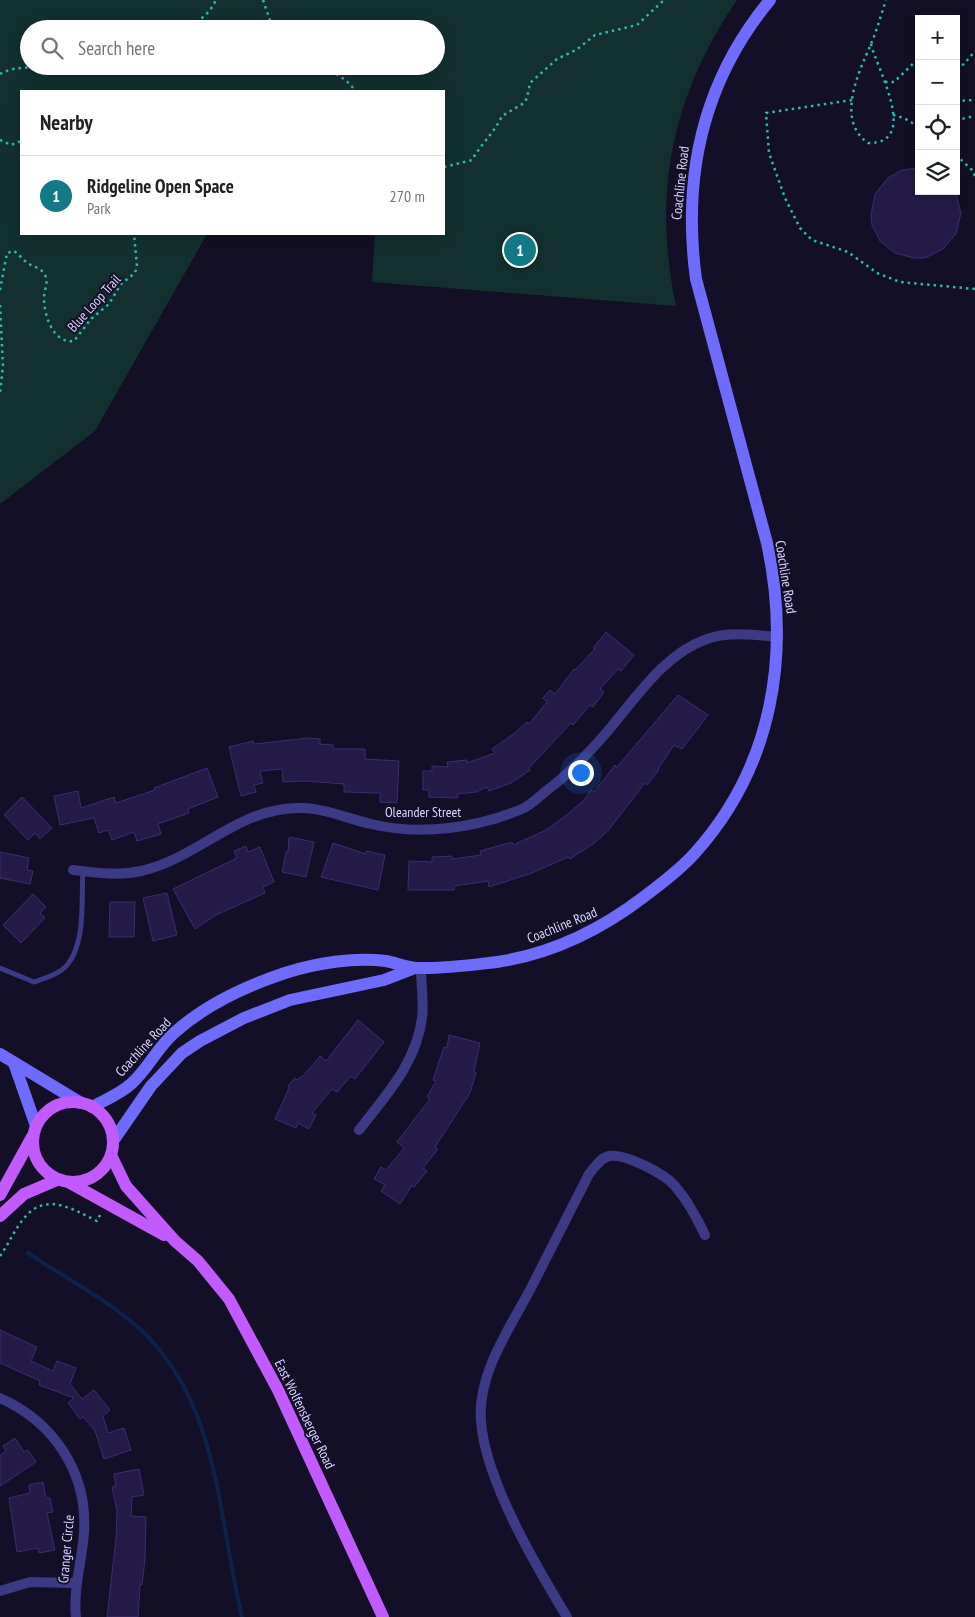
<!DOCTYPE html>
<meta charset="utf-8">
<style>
body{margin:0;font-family:"PT Sans Narrow",sans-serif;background:#f2f2f2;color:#202124}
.controls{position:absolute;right:15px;top:15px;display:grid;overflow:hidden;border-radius:0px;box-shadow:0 2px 12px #0003}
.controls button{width:45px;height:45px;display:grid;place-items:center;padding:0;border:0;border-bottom:1px solid #e0e0e0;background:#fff;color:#202124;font:25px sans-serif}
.you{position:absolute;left:580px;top:772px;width:18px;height:18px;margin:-12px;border:4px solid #fff;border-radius:50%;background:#1a73e8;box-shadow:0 0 0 8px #1a73e833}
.badge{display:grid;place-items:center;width:32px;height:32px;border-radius:50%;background:#127987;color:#fff;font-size:16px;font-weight:700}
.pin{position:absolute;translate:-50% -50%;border:2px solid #fff;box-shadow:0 1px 5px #0006}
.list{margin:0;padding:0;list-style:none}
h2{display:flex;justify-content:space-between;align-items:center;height:65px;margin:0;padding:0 20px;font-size:21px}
h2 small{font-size:16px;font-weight:400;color:#757577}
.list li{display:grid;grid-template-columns:32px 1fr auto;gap:15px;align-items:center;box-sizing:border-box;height:80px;padding:0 20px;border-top:1px solid #e0e0e0}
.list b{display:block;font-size:19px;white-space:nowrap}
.list p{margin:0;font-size:16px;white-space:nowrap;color:#757577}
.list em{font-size:16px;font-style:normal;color:#757577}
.icon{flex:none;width:28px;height:28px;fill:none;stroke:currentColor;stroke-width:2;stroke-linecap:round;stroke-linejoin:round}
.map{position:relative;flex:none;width:975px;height:1617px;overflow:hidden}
.search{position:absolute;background:#fff;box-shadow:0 2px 12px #0003;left:20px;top:20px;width:425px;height:55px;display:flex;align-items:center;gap:12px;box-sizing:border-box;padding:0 18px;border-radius:28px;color:#757577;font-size:19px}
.panel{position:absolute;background:#fff;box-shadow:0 2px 12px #0003;left:20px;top:90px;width:425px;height:145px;border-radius:0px}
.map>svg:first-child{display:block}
.green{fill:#12302f;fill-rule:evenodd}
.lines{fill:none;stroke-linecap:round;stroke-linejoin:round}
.stream{stroke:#0c2248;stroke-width:4}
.building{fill:#241b47;stroke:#3b2d73}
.path{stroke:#2fb8b0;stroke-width:2.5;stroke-dasharray:2.5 4;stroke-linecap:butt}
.lane{stroke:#3d3a85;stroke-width:5}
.street{stroke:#3d3a85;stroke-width:10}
.secondary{stroke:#6f6bff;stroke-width:12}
.primary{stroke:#c25bff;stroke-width:12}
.labels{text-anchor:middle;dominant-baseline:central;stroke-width:4;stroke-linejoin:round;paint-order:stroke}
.street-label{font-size:14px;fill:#d9d4ff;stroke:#130f26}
</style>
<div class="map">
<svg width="975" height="1617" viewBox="0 0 975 1617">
<rect width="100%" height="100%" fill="#130f26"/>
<!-- green -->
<path class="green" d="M 0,0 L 737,0 C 672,96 652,192 676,306 L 372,282 L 375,236 L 357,234 L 444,234 L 444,91 L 21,91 L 21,234 L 207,234 L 95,431 L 0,504 ZM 29,29 L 436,29 L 436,66 L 29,66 Z"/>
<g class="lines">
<!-- stream -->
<path class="stream" d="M 28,1253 C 65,1278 107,1299 140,1329 C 220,1403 218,1519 242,1617"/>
</g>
<!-- building -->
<g class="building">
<polygon points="919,168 919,191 955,191 961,213 956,234 943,249 925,258 914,258 895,253 880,241 872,225 871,215 875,194 888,178 902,170"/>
<polygon points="606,632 634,655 621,671 618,669 600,689 604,692 593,707 590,705 573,725 571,723 529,768 530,770 511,783 489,791 487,787 476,792 457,794 458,798 429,797 429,790 423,790 423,771 432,771 432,766 448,767 447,762 467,760 467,763 495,753 492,749 515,733 527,722 529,724 547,702 543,698 550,690 555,694 574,669 575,670 595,649 593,648"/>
<polygon points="678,695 708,715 682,749 674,745 658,769 659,770 647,785 645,783 607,832 593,844 570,859 568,857 532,873 489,887 488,881 454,886 454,890 408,890 409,861 432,862 432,857 452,856 452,859 481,855 480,851 512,842 513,845 546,830 568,814 584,800 591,790 594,792 615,765 617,767"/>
<polygon points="308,738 320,739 320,744 333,745 333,749 365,749 365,759 399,761 397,803 380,802 380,793 344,792 344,784 305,781 283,782 282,769 260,771 263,783 254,785 256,792 241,796 229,747 253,741 254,744"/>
<polygon points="207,768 218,797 188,809 189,813 158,824 161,834 137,841 134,832 112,840 108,830 99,833 94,818 60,825 54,796 78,791 81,808 114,797 116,803 155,790 154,788"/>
<polygon points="22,797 52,828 40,839 35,833 28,840 4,815"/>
<polygon points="289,837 314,842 306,877 282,872 286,852 288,852"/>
<polygon points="333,843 366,854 366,851 385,855 378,890 321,877"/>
<polygon points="246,846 248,852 260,847 274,882 263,887 265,893 216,915 195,929 173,889 237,858 234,851"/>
<polygon points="0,852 29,858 27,870 33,871 30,884 0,878"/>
<polygon points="167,893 177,935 153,941 143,898"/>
<polygon points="33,894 46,907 40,913 45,918 21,943 3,925"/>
<polygon points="110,902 135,902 134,937 109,937"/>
<polygon points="358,1020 384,1042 355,1079 351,1076 337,1092 332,1089 312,1113 316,1115 309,1129 298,1123 296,1128 275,1119 289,1088 288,1086 295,1078 297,1080 305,1074 320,1056 326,1061"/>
<polygon points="449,1035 480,1043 474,1072 476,1073 470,1093 435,1147 438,1149 423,1168 427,1171 414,1187 412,1185 400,1204 381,1191 385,1185 374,1179 381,1167 386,1170 404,1148 397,1142 430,1099 427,1097 436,1081 433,1080 444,1047 447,1048"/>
<polygon points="0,1330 37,1347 31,1361 53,1371 57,1361 76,1368 70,1384 82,1399 94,1390 110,1410 103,1416 108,1433 124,1428 131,1450 104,1459 95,1431 83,1417 80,1419 68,1403 74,1398 39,1385 40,1381 0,1363"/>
<polygon points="15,1438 24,1452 28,1450 36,1462 0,1486 0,1455 6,1451 3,1446"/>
<polygon points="139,1469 144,1495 132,1497 131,1516 146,1517 145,1559 142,1585 140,1585 138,1617 107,1617 116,1538 117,1511 112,1487 116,1486 114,1474"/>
<polygon points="43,1482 46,1498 50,1498 53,1512 47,1513 55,1550 39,1553 38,1548 17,1552 9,1498 30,1493 29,1485"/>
</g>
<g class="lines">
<!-- path -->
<g class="path">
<polyline points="263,0 273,29"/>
<path d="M 178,29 C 195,26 209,15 216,0"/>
<path d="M 871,44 C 876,67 921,144 868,143 C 835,120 859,72 871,44 C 877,30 881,15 886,0"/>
<path d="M 326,66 C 337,76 347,78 355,91"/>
<polyline points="956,68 964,64 975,51"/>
<path d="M 0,74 C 30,57 70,81 103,66"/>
<polyline points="885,82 894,82 919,58"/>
<polyline points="852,100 766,113 769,153 785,198 800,228 812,240 848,252 877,273 900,282 975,289"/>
<polyline points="956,101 975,100"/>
<polyline points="893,115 904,118 919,127"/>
<polyline points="956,120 975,116"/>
<polyline points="0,140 11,145 21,141"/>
<polyline points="956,155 972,170 975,176"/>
<path d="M 444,167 L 472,160 C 481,144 494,133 502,116 L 524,103 L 527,98 L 530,83 L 557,59 L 576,50 L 595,35 L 637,25 L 664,0"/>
<path d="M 0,290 L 7,253 L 14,251 C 18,254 22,258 26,262 C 32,267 41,267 45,275 C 49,283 44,289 44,298 C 44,315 53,344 74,341 L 91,319 L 109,304 L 121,284 L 135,273 L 137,266 L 134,234"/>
<polyline points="0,305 3,366 0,393"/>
<path d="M 0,1256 C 8,1245 13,1233 21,1222 C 44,1190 70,1208 97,1221 L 100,1215"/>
</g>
<!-- lane -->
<path class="lane" d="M 0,968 L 34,982 C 46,978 60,974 68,964 C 86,940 81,900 83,872"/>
<!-- street -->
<g class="street">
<path d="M 73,870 C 96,873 118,876 141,871 C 191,860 228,819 278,810 C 316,803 337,816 371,824 C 420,836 479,828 524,808 C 532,804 539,797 546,791 C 569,774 588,754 606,733 C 635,700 663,654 707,639 C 728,631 756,635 778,637"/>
<path d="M 359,1130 C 386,1095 416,1064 422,1018 C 424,1002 421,984 421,968"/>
<path d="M 0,1398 C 54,1422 88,1473 84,1533 C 82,1561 73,1588 76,1617"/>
<polyline points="0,1591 30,1582 77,1583"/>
<path d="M 567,1617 C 536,1566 485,1480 481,1421 C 477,1374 510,1328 531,1288 C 550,1250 570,1212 589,1174 C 595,1167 600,1158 609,1156 C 625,1153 665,1174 675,1186 C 688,1201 697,1218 705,1235"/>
</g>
<!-- secondary -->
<g class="secondary">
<polyline points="0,1054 81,1103"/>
<polyline points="14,1063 36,1126"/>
<path d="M 92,1107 C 105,1100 120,1094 131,1084 C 148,1069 157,1048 174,1033 C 205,1005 246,986 285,973 C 316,963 354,957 386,961 C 396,963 406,967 416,968 C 442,969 471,965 497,962 C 551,954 602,929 645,896 C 662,883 680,870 695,853 C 773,766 791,654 767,543 L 696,279 C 682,176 703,81 770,0"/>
<polyline points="113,1141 151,1086 182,1053 200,1041 244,1018 290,1000 384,980 415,968"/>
</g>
<!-- primary -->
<g class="primary">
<circle cx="73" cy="1142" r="40"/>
<polyline points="111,1155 126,1186 175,1241 198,1261 229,1299 278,1390 383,1617"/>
<polyline points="70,1183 164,1235"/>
<polyline points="0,1195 32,1137"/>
<polyline points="0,1216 24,1194 57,1180"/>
</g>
</g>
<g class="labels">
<!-- street labels -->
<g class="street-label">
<text transform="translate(680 183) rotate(-84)">Coachline Road</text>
<text transform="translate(94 303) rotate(-48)">Blue Loop Trail</text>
<text transform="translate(786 577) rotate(81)">Coachline Road</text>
<text x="423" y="812">Oleander Street</text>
<text transform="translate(562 925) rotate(-22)">Coachline Road</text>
<text transform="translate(143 1047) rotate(-47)">Coachline Road</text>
<text transform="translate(305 1414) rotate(64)">East Wolfensberger Road</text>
<text transform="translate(66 1549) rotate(-85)">Granger Circle</text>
</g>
</g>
</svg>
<div class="controls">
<button>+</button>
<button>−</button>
<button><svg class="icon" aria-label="locate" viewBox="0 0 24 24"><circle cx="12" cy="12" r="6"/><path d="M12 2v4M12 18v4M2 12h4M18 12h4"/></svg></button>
<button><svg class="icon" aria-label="layers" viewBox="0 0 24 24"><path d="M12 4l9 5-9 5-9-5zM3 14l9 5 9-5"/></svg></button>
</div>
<div class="you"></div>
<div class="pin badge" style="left:520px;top:250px">1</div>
<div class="search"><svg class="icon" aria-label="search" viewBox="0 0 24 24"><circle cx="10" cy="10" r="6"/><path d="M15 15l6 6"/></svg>Search here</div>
<section class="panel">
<h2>Nearby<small></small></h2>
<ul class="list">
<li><span class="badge">1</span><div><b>Ridgeline Open Space</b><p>Park</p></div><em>270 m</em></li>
</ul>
</section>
</div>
